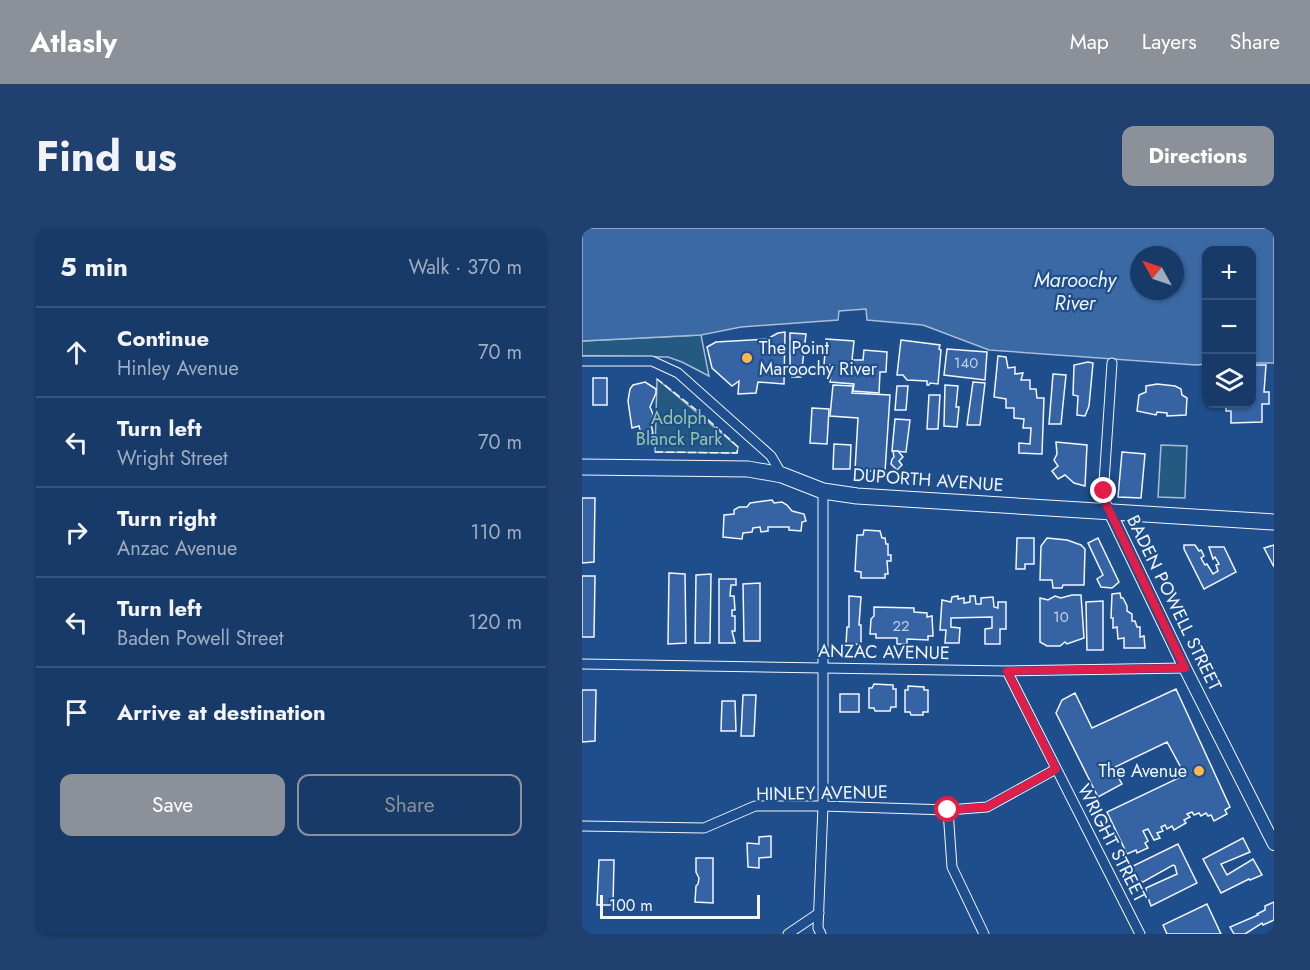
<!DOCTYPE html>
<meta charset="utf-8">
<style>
body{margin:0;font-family:Jost,sans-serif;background:#20416f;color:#f1f3f6}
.controls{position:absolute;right:18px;top:18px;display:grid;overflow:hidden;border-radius:12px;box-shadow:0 2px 4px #0004}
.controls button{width:54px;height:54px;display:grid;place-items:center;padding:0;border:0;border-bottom:2px solid #36547d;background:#173a69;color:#f1f3f6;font:30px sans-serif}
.compass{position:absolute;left:548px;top:18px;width:54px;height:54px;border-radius:50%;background:#173a69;box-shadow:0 2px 4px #0004;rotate:310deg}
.scale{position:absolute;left:18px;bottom:15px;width:160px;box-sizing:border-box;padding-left:6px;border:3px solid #f2f6ff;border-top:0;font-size:16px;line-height:21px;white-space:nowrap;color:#f2f6ff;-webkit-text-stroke:4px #1f4e8c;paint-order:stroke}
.stop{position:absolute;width:18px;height:18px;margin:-14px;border:4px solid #e11d48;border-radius:50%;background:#fff}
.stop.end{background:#e11d48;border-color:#fff;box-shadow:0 2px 6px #0008}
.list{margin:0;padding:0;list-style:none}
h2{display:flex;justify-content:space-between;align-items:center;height:78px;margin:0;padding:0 24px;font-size:26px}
h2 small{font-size:20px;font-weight:400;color:#9eadc0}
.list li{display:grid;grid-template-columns:39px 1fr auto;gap:18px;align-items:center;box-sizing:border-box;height:90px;padding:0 24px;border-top:2px solid #36547d}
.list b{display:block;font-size:22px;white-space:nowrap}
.list p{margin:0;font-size:20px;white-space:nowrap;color:#9eadc0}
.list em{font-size:20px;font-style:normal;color:#9eadc0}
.actions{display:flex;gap:12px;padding:18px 24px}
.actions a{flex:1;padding:14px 0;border:2px solid #8c9099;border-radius:12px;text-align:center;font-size:21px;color:#8c9099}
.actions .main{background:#8c9099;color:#fff}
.icon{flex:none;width:33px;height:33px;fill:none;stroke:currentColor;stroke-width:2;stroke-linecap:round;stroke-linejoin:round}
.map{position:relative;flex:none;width:692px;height:706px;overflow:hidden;border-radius:12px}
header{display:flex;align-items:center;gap:36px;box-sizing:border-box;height:84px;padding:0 30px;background:#8c9099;color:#fff}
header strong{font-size:28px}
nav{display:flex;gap:33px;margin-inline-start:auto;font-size:21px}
.intro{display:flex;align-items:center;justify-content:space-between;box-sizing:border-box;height:144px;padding:0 36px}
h1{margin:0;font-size:42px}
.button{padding:15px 27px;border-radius:12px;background:#8c9099;color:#fff;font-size:21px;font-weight:700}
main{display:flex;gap:36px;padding:0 36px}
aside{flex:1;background:#173a69;border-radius:12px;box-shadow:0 2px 4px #0004}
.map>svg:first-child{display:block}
.green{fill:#245a82;stroke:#a8bbd7;stroke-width:1.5}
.water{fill:#3b69a3;stroke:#a8bbd7;stroke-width:1.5;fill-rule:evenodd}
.building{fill:#3563a3;stroke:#f2f6ff;stroke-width:1.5}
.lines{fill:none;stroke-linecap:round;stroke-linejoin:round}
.minor-casing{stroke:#f2f6ff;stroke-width:11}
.tertiary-casing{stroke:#f2f6ff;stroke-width:14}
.primary-casing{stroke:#f2f6ff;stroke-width:17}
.minor{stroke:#1f4e8c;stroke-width:9}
.tertiary{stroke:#1f4e8c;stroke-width:12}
.primary{stroke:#1f4e8c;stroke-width:15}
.fence{stroke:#f2f6ff;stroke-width:1.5;stroke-dasharray:8 3;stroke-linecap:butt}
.route{stroke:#e11d48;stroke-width:8}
.poi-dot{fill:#ffb74d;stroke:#1f4e8c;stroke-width:2}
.labels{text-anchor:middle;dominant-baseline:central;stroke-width:4.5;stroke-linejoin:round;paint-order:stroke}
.number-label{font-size:15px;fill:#c3d1e8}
.poi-label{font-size:18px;fill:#f2f6ff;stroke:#1f4e8c;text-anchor:start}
.park-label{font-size:18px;fill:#97c8a6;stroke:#1f4e8c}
.street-label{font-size:18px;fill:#f2f6ff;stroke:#1f4e8c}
.water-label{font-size:20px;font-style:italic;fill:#f2f6ff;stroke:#1f4e8c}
</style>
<header>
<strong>Atlasly</strong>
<nav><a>Map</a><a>Layers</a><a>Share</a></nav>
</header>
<div class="intro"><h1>Find us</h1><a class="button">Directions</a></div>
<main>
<aside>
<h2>5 min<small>Walk · 370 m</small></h2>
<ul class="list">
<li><svg class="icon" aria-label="ahead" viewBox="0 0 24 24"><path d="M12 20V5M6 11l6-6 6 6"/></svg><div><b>Continue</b><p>Hinley Avenue</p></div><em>70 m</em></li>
<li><svg class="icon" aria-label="left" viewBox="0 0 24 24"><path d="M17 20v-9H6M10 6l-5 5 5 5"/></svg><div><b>Turn left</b><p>Wright Street</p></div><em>70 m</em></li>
<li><svg class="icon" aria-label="right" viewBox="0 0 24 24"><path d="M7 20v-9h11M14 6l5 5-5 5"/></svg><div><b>Turn right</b><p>Anzac Avenue</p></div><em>110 m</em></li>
<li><svg class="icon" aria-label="left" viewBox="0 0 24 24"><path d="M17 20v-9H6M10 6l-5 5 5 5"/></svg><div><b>Turn left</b><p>Baden Powell Street</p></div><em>120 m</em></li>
<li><svg class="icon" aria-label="arrive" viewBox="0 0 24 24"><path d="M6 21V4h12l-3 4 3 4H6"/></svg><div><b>Arrive at destination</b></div></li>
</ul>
<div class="actions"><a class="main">Save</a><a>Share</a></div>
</aside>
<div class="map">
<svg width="692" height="706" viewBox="0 0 692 706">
<rect width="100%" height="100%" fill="#1f4e8c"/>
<!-- green -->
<g class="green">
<polygon points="119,107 127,148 100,134 86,129 0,128 0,113"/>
<polygon points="75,151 156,219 155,225 73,224"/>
<polygon points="579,217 605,218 603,270 576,269"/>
</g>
<!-- water -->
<path class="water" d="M 0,0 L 692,0 L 692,135 L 670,135 L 670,22 L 624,22 L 624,136 L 614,137 L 407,122 L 341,97 L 285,92 L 284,81 L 257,83 L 256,92 L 159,99 L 119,107 L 0,113 ZM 557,27 L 593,27 L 593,63 L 557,63 Z"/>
<!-- building -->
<g class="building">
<polygon points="203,104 202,156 176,154 174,165 156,166 157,153 150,158 130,140 125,119 134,114 185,111 196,105"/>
<polygon points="208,105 224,106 219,149 210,149 211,137 208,137"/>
<polygon points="244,111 272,113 270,132 281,132 282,122 305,124 304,144 298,144 297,165 271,163 272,156 248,154 250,137 242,137"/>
<polygon points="319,112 358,117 357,121 359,122 356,156 348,155 347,157 345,157 345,153 325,152 321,147 315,147"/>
<polygon points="365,121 405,124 403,152 362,147"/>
<polygon points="416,128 424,129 426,140 433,139 433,146 441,145 439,152 448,152 448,161 454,161 455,170 462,170 460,226 437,225 437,215 448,216 449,200 441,200 442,191 432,190 432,180 424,180 424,171 412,169"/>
<polygon points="506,134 511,135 507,178 503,188 495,187 496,168 491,167 492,137"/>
<polygon points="670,137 684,137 682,164 687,164 687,176 680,176 680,194 649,195 649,183 644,183 644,176 670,176"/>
<polygon points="471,146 484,147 479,196 467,196"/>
<rect x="11" y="150" width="14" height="27"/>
<polygon points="63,154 74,161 74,165 68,179 71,186 69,195 71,206 60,209 57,198 50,200 46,173 48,161 51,157"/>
<polygon points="391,154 403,155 398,197 385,197"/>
<polygon points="575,156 593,158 599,161 600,167 605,170 604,187 585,188 585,185 575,184 574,187 555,183 557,167 564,164 564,158"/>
<polygon points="251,157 271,158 270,165 308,167 303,244 273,242 276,190 248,188"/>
<polygon points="363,157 376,158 374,179 377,179 375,199 362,198"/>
<polygon points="315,158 326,158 324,182 313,182"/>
<polygon points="347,167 358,167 356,201 345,201"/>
<polygon points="230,180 247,181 245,216 228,215"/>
<polygon points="313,191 328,192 324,224 310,223"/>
<polygon points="474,214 505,217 503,258 492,255 483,247 476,251 470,243 476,238 472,232 475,226"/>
<polygon points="252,216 269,217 268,241 251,241"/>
<polygon points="311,223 316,223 321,229 317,233 320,237 315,242 309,236 310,231 312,229"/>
<polygon points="540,224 563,226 559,270 536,269"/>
<polygon points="0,270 13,270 12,334 0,335"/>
<polygon points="190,272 192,275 200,274 205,277 210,283 222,286 224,293 220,294 219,303 207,302 207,299 186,299 186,303 179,304 178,299 171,300 170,304 161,305 160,311 141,309 142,287 152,286 152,282 157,279 165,279 168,275"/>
<polygon points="282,302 298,303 300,310 303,310 304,316 306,316 306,327 309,327 309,333 305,333 306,346 303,346 303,350 279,350 279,344 273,343 275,307 281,307"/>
<polygon points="435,310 452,310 452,336 443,336 443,341 434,341"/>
<polygon points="465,310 485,312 499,317 503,321 502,357 481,357 480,360 471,360 470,352 458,352 459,318"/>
<polygon points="516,310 537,354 530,360 519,359 515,351 521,347 506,315"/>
<polygon points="602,317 613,317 617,323 619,322 622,328 619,330 623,337 625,336 631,346 636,343 634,337 637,336 633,329 631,331 627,319 642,319 654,344 622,361 602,321"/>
<polygon points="692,317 692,339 682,320"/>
<polygon points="87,345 103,346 104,415 86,416"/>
<polygon points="129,346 128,415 113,415 114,347"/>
<polygon points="0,348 13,348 12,409 0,409"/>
<polygon points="137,351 154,351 154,357 149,357 148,368 152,368 153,382 150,382 150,388 153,388 153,403 150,403 153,415 137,415"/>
<polygon points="178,355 178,413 162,413 161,356"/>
<polygon points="538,365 539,370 541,370 545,378 545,383 550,386 550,393 553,393 555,399 558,399 558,409 562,408 563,420 542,420 542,410 536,411 535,399 531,400 531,390 529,390 530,366"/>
<polygon points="490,367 499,367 502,410 485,416 483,414 478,418 465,418 458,414 458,370 466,372 473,368 479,370"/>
<polygon points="267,368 279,369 277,397 279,397 279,416 264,417 265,399 267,399"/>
<polygon points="376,368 376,371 382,370 382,375 388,374 388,368 393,368 394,376 399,376 399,370 411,369 412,379 416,380 416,374 424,374 424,401 418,401 418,416 403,416 403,401 410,400 410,389 369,390 369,399 378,400 377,415 363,415 364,402 358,402 360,372 369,374 370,369"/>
<polygon points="521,373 521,422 505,422 504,374"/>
<polygon points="292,379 332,380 332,384 345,385 345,389 350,388 351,408 346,408 346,412 325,411 325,416 315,416 315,410 294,410 294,406 288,406 289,391 292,388"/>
<polygon points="292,456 311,457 311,461 314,461 314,479 309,479 308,483 293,483 292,480 287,480 287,460 290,460"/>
<polygon points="326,458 342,459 342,462 346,462 346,484 341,484 341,487 329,487 328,484 323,484 323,462 326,462"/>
<polygon points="594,461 648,579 643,582 645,586 632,593 629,587 626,588 624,585 619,588 617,585 612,587 610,584 605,586 608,589 602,592 604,595 592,602 590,598 585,601 583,597 579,599 581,603 575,605 578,610 572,612 566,601 561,603 566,613 563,615 566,620 555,625 554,622 545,626 525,584 603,547 585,514 531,540 540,556 516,569 474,485 480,472 493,465 510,500"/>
<polygon points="0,462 14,462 13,513 0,514"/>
<rect x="258" y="466" width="19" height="18"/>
<polygon points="161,467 174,467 172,508 159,508"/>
<polygon points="140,473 153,473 154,503 139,503"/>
<polygon points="189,608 189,629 177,630 177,640 166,639 165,615 177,616 177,609"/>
<polygon points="661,610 668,624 639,636 645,647 671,631 680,647 668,652 667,651 639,665 621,631"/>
<polygon points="596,616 615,655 569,678 564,664 564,660 595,646 593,638 591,637 561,654 558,653 549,639"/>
<polygon points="114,630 131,630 131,675 113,674 114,658 116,656 117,650 114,644"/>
<polygon points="17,632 32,632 31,677 15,677"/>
<polygon points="692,674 692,692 681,697 680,695 663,706 652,706 648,699 676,687 675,686 683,682 683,678"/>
<polygon points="625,676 639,706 585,706 581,697"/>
</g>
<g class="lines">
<!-- minor casing -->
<g class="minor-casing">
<g id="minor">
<polyline points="0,133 70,133 96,145 189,228 200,247"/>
<polyline points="528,284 521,269 530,135"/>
<polyline points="0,436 425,443 603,440"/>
<polyline points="425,443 558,706"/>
<polyline points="366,582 370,639 402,706"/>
<polyline points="0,598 122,600 173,578 241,578 366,582 405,579 474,541"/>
<polyline points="206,706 237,685"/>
<polyline points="239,706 236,700 241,578 241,263"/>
</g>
</g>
<!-- tertiary casing -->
<g class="tertiary-casing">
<polyline id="tertiary" points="528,284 603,440 692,616"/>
</g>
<!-- primary casing -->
<g class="primary-casing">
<polyline id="primary" points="0,239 166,241 200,247 241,263 275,268 692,294"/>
</g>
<!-- minor -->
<use href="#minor" class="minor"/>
<!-- tertiary -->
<use href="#tertiary" class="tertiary"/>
<!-- primary -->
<use href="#primary" class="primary"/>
<!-- fence -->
<polyline class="fence" points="73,224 155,225 156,219 122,188 75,151"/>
</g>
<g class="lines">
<!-- route -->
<polyline class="route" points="366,582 405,579 474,541 425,443 603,440 528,284 521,270 522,263"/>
</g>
<!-- markers -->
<g class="poi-dot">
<circle cx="165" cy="130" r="6"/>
<circle cx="617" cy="543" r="6"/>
</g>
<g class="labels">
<!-- number labels -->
<g class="number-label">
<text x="384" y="135">140</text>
<text x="479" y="389">10</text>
<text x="319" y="398">22</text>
</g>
<!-- poi labels -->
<g class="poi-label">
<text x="177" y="120">The Point<tspan x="177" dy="21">Maroochy River</tspan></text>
<text x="605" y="543" text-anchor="end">The Avenue</text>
</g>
<!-- park labels -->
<g class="park-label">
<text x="97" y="190">Adolph<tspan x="97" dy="21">Blanck Park</tspan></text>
</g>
<!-- street labels -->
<g class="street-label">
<text transform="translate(346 252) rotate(4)">DUPORTH AVENUE</text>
<text transform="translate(592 375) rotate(64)">BADEN POWELL STREET</text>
<text transform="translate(302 424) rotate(1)">ANZAC AVENUE</text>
<text transform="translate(240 565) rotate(-1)">HINLEY AVENUE</text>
<text transform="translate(530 615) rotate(63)">WRIGHT STREET</text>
</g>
<!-- water labels -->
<g class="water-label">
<text x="493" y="52">Maroochy<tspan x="493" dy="23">River</tspan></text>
</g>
</g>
</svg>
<div class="controls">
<button>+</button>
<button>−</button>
<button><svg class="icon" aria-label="layers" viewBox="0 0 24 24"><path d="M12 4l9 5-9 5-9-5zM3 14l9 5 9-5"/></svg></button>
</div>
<svg class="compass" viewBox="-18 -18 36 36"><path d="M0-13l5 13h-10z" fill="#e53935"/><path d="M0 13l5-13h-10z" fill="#9eadc0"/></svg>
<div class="scale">100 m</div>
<div class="stop" style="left:366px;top:582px"></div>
<div class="stop end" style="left:522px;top:263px"></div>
</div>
</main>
